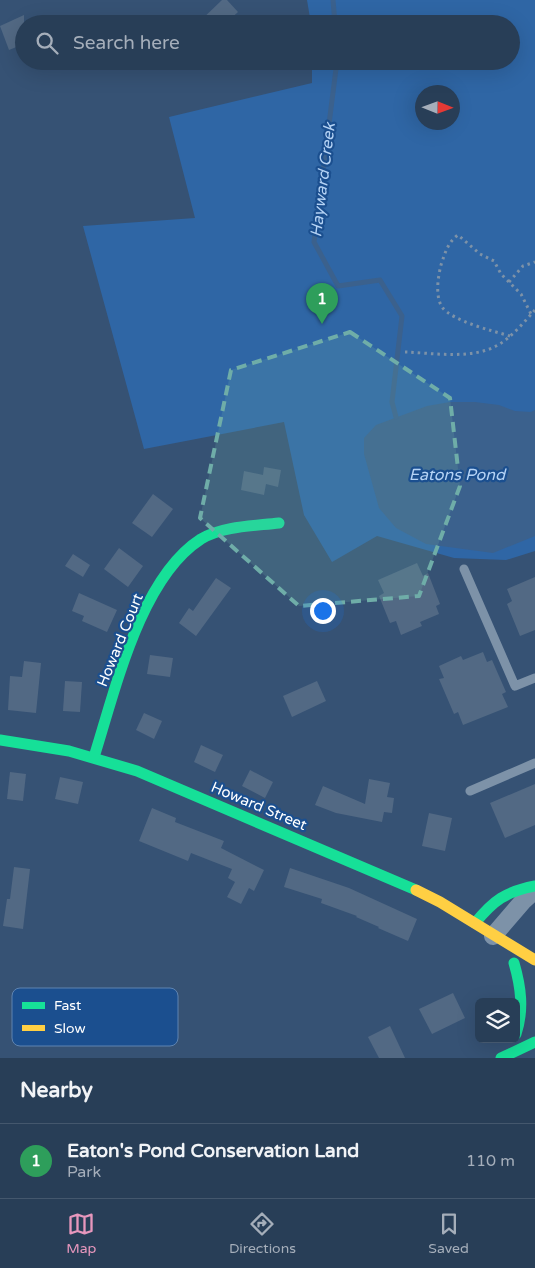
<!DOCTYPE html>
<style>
body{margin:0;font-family:"Varela Round",sans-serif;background:#344961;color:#f1f3f6}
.controls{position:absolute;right:15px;bottom:15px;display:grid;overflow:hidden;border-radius:8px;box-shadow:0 5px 20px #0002}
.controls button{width:45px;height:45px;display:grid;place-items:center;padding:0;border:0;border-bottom:1px solid #44576d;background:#283e57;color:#f1f3f6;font:25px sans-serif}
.compass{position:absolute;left:415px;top:85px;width:45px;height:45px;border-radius:50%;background:#283e57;box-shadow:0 5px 20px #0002;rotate:91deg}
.you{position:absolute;left:322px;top:610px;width:18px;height:18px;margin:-12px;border:4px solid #fff;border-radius:50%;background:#1a73e8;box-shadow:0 0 0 8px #1a73e833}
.badge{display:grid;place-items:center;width:32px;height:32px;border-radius:50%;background:#e797bd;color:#fff;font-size:16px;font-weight:700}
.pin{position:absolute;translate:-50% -41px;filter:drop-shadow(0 1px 2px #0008)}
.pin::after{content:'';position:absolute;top:26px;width:18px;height:15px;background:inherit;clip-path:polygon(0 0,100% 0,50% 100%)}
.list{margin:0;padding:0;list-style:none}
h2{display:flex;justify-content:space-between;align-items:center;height:65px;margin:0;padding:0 20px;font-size:21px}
h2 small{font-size:16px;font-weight:400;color:#a5aeba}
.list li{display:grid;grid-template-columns:32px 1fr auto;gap:15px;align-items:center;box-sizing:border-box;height:75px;padding:0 20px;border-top:1px solid #44576d}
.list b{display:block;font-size:19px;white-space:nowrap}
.list p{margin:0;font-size:16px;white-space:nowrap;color:#a5aeba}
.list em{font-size:16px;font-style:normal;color:#a5aeba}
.icon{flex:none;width:28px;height:28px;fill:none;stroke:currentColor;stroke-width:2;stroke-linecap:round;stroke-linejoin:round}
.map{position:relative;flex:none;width:535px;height:1058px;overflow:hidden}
.search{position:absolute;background:#283e57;box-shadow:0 5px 20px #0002;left:15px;right:15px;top:15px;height:55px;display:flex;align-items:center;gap:12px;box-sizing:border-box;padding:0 18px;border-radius:28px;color:#a5aeba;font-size:19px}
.sheet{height:140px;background:#283e57}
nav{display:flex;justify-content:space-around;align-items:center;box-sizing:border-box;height:70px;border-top:1px solid #44576d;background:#283e57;font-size:14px;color:#a5aeba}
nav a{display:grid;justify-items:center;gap:2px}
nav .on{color:#e797bd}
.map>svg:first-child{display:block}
.green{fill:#2f66a5;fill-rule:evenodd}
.water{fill:#3b618d}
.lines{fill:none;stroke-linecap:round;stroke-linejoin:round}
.stream{stroke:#3b618d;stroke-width:5}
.building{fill:#526984}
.path{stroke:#7d92a8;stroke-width:3;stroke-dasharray:2.5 4;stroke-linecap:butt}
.lane{stroke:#7d92a8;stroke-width:9}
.street{stroke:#7d92a8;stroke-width:18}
.fast{stroke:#16e098;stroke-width:11}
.slow{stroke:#ffcf43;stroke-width:11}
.marked{fill:#6fada8;fill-opacity:0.2;stroke:#6fada8;stroke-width:4;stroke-dasharray:10 6;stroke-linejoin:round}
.labels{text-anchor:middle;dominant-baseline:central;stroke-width:4.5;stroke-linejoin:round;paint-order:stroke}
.street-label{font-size:15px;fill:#fff;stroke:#1b4f8f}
.water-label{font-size:16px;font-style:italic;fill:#b5d3f5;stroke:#1b4f8f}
.key{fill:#1b4f8f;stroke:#5f84b1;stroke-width:1}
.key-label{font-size:14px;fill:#fff}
</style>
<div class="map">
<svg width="535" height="1058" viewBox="0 0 535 1058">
<rect width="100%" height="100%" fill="#365274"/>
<!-- green -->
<path class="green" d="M 307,0 L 535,0 L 535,551 L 506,560 L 454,558 L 377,536 L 332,562 L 304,515 L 284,422 L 144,449 L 83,226 L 195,218 L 169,117 L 312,83 L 312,61 L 511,61 L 511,24 L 311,24 ZM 422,92 L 452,92 L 452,122 L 422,122 Z"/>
<!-- water -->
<polygon class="water" points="450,402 475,402 499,405 515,411 531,412 535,410 535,536 493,553 426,544 396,528 379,508 364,454 364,438 376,425 427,406"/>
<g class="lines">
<!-- stream -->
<g class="stream">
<polyline points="333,0 335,24"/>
<polyline points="337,61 314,242 338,286 380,280 402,316 392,402 396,417"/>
</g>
</g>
<!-- building -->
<g class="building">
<polygon points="222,0 227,0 238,12 225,24 197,24"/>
<polygon points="24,15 24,44 9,50 0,26"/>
<polygon points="264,467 281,470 278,487 266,484 264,495 241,490 244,471 263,475"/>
<polygon points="153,494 173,509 152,537 132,523"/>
<polygon points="119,548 143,566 128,587 104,569"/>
<polygon points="73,554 90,565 83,577 65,566"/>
<polygon points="417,563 423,576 428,573 440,604 436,606 439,614 420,622 422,626 401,635 396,621 390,623 379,596 384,593 378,580"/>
<polygon points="535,577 535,630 520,636 507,604 512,601 507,589"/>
<polygon points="216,578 231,588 196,636 179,623 189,608 193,611"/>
<polygon points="79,593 117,610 107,632 82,621 84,616 72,611"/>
<polygon points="483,652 487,662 492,660 506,692 502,694 508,707 463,725 458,712 454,714 439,679 444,678 439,666 461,656 463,660"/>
<polygon points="150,655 173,658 170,677 147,674"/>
<polygon points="24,661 41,663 36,713 8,710 10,676 22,677"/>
<polygon points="65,681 82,682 80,712 63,711"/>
<polygon points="317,681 326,701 292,717 283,696"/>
<polygon points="144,713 162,721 154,739 136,730"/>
<polygon points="201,745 223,755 215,772 194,762"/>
<polygon points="250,770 273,782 265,798 242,786"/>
<polygon points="10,772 26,774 23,801 7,799"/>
<polygon points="60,777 83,782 78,804 55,799"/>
<polygon points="369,779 390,783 387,797 394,798 392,813 384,812 382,822 336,813 315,805 323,786 365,804"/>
<polygon points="535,784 535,825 505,838 490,803"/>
<polygon points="152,808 176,818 175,822 224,841 221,848 264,870 254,891 249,888 241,904 227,897 235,882 228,878 232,869 191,853 188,861 139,841"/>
<polygon points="429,813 452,818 445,851 422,846"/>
<polygon points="14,867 30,869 23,929 3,926 7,899 10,899"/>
<polygon points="290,868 349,888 417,919 408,941 378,928 379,927 356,917 357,916 321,903 322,899 284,887"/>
<polygon points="453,993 465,1018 432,1034 419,1009"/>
<polygon points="390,1026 405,1058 379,1058 368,1037"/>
</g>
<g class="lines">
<!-- path -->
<g class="path">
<polyline points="509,282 523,266 535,262"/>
<path d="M 510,336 C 493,331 452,321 442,307 C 435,296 438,277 441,265 C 445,253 448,242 458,235 L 480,254 L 494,261 L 501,274 L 521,294 L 531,314"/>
<path d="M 405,352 C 434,353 472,360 498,345 C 512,337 524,322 535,310"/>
</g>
<!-- lane -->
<g class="lane">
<polyline points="464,569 515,686 535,678"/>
<polyline points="470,791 535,763"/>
</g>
<!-- street -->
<polyline class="street" points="493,936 524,900 535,890"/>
<!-- fast -->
<g class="fast">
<polyline points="0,740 69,751 137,771 416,890"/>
<path d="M 94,757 C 115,691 140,578 201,539 C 223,526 254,526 279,523"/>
<path d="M 475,923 C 494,900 505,892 535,886"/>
<path d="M 514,963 C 521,987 524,1010 516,1034"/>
<polyline points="501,1058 535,1042"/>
</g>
<!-- slow -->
<polyline class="slow" points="416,890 440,902 535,960"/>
</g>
<!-- marked area -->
<path class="marked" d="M 350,332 L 450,398 L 460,486 L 419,596 L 299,606 L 200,518 L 231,370 Z"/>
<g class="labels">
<!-- street labels -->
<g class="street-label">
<text transform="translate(120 640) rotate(-68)">Howard Court</text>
<text transform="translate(259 806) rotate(23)">Howard Street</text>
</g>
<!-- water labels -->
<g class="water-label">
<text transform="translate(323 180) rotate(-83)">Hayward Creek</text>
<text x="457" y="475">Eatons Pond</text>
</g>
</g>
<!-- legend -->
<rect x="12" y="988" width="166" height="58" rx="8" class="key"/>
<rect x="22" y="1002" width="23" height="7" fill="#16e098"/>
<rect x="22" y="1025" width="23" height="6" fill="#ffcf43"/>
<g class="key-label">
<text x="54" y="1010">Fast</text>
<text x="54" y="1033">Slow</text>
</g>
</svg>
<div class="controls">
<button><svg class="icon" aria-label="layers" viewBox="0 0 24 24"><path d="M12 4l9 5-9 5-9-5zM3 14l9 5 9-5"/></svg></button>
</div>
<svg class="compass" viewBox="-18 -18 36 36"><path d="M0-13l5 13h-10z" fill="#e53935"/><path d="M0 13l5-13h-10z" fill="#a5aeba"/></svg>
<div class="you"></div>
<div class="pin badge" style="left:322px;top:324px;background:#2e9e5b">1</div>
<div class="search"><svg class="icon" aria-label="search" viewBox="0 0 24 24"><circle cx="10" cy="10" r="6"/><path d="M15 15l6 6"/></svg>Search here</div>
</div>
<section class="sheet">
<h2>Nearby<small></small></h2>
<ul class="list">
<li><span class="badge" style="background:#2e9e5b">1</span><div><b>Eaton's Pond Conservation Land</b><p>Park</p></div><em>110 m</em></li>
</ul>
</section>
<nav>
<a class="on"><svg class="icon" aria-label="map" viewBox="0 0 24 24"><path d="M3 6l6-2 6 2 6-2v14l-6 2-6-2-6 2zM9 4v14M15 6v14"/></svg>Map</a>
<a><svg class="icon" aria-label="directions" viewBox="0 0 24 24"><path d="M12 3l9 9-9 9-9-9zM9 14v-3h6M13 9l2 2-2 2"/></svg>Directions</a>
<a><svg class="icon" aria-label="saved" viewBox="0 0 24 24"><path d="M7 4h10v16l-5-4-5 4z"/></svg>Saved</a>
</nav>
